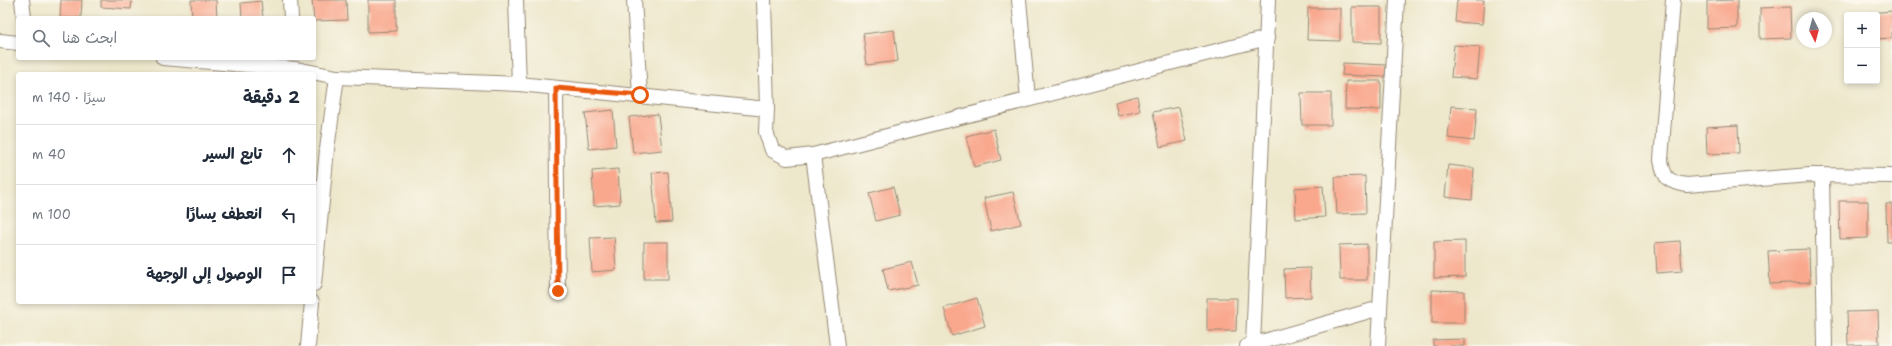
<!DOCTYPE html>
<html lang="ar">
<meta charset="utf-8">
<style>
body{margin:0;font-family:"Shantell Sans","Playpen Sans Arabic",sans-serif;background:#f2f2f3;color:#1f2937;direction:rtl}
.controls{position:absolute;right:12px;top:12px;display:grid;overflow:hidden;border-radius:4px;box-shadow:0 2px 6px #0003}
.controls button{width:36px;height:36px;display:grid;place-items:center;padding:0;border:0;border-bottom:1px solid #e0e1e3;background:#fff;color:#1f2937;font:20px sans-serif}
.compass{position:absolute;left:1796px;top:12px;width:36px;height:36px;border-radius:50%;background:#fff;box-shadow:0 2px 6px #0003;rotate:174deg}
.stop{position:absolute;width:12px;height:12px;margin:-9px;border:3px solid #ea580c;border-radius:50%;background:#fff}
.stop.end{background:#ea580c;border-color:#fff;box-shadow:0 1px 4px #0008}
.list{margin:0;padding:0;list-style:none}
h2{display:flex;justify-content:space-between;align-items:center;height:52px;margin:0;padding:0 16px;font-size:17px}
h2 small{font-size:13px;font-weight:400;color:#747a83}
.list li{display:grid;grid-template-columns:26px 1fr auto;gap:12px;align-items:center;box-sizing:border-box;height:60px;padding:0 16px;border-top:1px solid #e0e1e3}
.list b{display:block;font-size:15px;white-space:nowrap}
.list em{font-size:13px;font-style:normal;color:#747a83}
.icon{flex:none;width:22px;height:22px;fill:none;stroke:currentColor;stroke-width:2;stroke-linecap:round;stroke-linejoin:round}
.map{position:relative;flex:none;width:1892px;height:346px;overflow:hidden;direction:ltr}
.search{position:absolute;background:#fff;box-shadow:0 2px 6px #0003;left:16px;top:16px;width:300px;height:44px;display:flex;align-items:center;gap:10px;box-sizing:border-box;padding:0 14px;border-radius:4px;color:#747a83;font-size:15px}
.panel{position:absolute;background:#fff;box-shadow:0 2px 6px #0003;left:16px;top:72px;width:300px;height:232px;border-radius:4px;direction:rtl}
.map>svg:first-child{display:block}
.building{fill:#f9a88e}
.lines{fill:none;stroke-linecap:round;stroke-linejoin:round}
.minor-casing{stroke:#948874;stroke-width:16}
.minor{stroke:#fff;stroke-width:14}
.route{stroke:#ea580c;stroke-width:5}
</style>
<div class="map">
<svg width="1892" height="346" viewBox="0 0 1892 346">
<rect width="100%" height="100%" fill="#fbf7ec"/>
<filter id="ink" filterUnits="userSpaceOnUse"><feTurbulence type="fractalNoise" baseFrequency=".025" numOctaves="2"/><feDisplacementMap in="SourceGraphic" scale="8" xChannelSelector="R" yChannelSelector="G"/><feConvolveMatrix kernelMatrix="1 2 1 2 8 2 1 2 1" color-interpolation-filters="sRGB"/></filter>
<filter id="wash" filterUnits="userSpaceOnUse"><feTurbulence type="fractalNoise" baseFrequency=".012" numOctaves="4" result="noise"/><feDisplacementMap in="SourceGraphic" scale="16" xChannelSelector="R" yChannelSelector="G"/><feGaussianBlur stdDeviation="0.9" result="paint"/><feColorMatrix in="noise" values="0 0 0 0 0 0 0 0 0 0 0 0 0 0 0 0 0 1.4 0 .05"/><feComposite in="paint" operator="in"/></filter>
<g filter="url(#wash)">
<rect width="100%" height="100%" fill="#ede7cb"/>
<g id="blocks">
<!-- building -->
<g class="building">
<polygon points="61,0 82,0 81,18 60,18"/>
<polygon points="101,0 132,0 131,9 101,7"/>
<polygon points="191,0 216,0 217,18 192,18"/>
<polygon points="312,0 346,0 347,20 314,21"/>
<polygon points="368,0 396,0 396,31 368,32"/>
<polygon points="1457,0 1484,0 1482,24 1455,22"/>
<polygon points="1737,0 1737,28 1707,29 1707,1"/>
<polygon points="261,1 263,18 242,18 241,3"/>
<polygon points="1352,7 1381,7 1381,43 1352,42"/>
<polygon points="1790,7 1791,38 1760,39 1760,8"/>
<polygon points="1308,8 1340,8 1340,41 1307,40"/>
<polygon points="1892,11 1892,38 1877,39 1877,15 1870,15 1870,13"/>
<polygon points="894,30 898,61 867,65 863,34"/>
<polygon points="1454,45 1480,47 1477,79 1451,77"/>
<polygon points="1343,63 1386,65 1385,77 1342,75"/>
<polygon points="1346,81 1381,81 1381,110 1345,109"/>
<polygon points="1301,93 1331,93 1331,125 1302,125"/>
<polygon points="1137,96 1140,111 1118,116 1115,102"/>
<polygon points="1451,106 1477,108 1474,141 1448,138"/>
<polygon points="1179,107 1187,141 1160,147 1153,112"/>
<polygon points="613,110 616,146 589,149 585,113"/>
<polygon points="658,114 662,150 633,153 629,117"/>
<polygon points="1738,125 1739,153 1707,154 1706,127"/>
<polygon points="994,129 1001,160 974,167 966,136"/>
<polygon points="1448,165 1474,168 1472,200 1445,197"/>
<polygon points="618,169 620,204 594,206 592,171"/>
<polygon points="668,172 672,222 656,223 652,173"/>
<polygon points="1365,176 1366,213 1337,214 1335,177"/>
<polygon points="1323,186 1325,217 1296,219 1295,188"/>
<polygon points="893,187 900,215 876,221 869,193"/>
<polygon points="1013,192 1021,224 991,231 984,198"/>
<polygon points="1839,201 1868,201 1868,238 1840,239"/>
<polygon points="1886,204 1892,204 1892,242 1887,242"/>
<polygon points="614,237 616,270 592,272 590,238"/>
<polygon points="1465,241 1465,277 1434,278 1434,242"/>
<polygon points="1680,241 1682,271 1657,273 1655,243"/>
<rect x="644" y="242" width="24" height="37"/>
<polygon points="1367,244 1367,280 1340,280 1339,245"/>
<polygon points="1809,249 1810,282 1770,284 1768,251"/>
<polygon points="912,262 918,285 888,291 883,269"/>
<polygon points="1310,268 1311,297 1285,298 1284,269"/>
<polygon points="1432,290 1464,291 1464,323 1432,323"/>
<polygon points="977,298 985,326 952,336 944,308"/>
<polygon points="1207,298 1237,298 1236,331 1207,331"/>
<polygon points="1878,311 1879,344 1848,345 1847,312"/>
<polygon points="1465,339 1465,346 1433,346 1433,340"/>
</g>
</g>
</g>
<g filter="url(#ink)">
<use href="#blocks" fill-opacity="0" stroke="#948874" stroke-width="1"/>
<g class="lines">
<!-- minor casing -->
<g class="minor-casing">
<g id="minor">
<polyline points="22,0 24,18"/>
<polyline points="290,0 291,18"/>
<polyline points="516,0 519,84"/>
<polyline points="634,0 640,95"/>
<polyline points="764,0 767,109 766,132 772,150 787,158 813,155 1267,38"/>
<polyline points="1019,0 1028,99"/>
<path d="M 1673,0 L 1661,160 C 1664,179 1668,182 1687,185 L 1810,175 L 1892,176"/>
<polyline points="0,41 18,43"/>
<polyline points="163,58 296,69 337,77 519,84 767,109"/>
<polyline points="556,88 558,291"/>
<polyline points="813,155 837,346"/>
<polyline points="1822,175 1825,346"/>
<polyline points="314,284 327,149 337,77"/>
<polyline points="1253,344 1268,0"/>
<polyline points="308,346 312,302"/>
<polyline points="1247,346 1380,308"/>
<polyline points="1378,346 1397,0"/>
</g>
</g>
<!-- minor -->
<use href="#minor" class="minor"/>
</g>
</g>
<g class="lines" filter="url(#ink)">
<!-- route -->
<polyline class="route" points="558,291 556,88 640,95"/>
</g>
</svg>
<div class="controls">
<button>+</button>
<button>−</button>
</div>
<svg class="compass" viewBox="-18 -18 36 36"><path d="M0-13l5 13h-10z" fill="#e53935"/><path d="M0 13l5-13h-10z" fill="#747a83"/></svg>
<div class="stop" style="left:640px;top:95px"></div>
<div class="stop end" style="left:558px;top:291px"></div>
<div class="search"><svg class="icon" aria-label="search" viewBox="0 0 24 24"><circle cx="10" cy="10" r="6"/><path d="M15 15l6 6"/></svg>ابحث هنا</div>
<section class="panel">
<h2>2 دقيقة<small>سيرًا · 140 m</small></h2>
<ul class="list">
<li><svg class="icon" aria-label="ahead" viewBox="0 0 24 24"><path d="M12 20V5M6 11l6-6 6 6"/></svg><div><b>تابع السير</b></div><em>40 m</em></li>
<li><svg class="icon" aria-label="left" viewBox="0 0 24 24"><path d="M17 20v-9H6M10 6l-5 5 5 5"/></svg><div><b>انعطف يسارًا</b></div><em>100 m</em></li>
<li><svg class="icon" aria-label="arrive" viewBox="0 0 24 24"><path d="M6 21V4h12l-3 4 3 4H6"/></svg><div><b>الوصول إلى الوجهة</b></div></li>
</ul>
</section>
</div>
